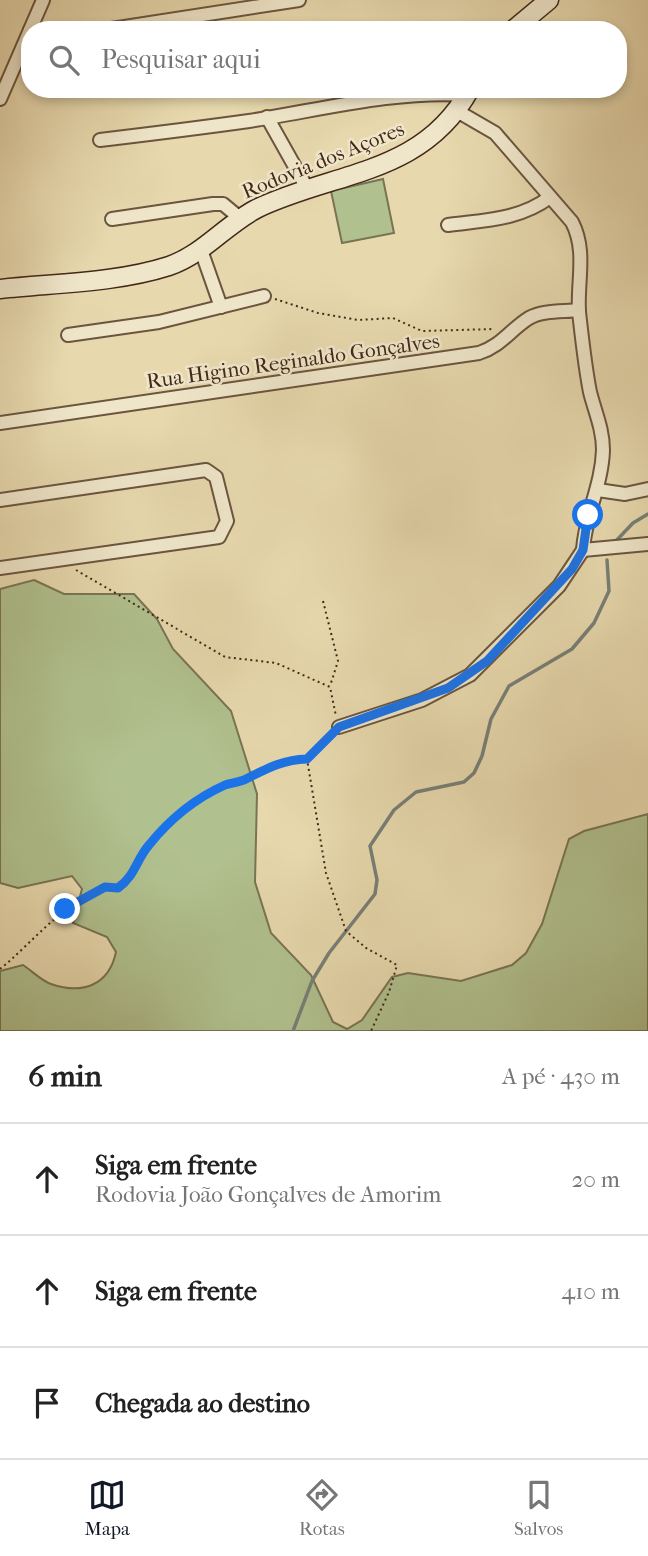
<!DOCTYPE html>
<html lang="pt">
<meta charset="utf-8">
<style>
body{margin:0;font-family:"IM FELL French Canon",serif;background:#f2f2f2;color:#222}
.stop{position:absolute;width:21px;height:21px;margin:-16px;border:5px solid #1a73e8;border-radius:50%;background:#fff}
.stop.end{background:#1a73e8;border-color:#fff;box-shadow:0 2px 7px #0008}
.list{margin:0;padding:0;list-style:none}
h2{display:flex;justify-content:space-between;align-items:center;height:91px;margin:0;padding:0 28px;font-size:30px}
h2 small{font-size:23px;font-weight:400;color:#767676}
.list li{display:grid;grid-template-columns:46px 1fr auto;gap:21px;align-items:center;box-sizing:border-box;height:112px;padding:0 28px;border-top:2px solid #e0e0e0}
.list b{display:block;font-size:26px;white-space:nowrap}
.list p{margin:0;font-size:23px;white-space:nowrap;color:#767676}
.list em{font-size:23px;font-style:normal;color:#767676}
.icon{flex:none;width:38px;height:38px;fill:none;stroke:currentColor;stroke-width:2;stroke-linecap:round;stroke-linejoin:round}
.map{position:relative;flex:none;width:648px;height:1031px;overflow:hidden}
.search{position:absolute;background:#fff;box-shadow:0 4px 10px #0003;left:21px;right:21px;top:21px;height:77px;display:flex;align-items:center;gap:18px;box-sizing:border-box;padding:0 24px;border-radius:28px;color:#767676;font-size:26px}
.sheet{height:427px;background:#fff}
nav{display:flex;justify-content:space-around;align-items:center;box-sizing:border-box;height:98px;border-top:2px solid #e0e0e0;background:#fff;font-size:19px;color:#767676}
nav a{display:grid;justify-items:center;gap:4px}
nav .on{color:#111827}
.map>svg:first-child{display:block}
.green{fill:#b0c08e;stroke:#797454;stroke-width:2}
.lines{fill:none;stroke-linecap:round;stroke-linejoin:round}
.stream{stroke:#777f76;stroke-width:3.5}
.street-casing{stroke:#6b553f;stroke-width:16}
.secondary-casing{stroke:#42291a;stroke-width:21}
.path{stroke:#42291a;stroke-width:2;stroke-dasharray:2 3.5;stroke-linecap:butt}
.street{stroke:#efe6ca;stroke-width:12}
.secondary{stroke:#efe6ca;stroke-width:18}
.route{stroke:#1a73e8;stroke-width:9}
.labels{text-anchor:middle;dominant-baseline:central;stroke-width:5;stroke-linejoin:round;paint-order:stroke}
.street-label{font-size:21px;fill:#42291a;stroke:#efe6ca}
</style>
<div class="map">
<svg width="648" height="1031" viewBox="0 0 648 1031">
<rect width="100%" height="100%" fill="#e7d8ad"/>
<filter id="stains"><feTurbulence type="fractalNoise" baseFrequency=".00286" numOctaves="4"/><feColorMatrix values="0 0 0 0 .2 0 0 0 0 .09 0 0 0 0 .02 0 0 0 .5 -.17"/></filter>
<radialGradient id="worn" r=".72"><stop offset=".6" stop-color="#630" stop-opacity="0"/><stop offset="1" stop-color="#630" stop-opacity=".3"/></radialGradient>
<!-- green -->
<g class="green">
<polygon points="383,179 394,233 342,243 331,191"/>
<path d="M 34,580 L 64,594 L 134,594 L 157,619 L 173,649 L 231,711 L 257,794 L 255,882 L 271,933 L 311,975 L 333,1022 L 347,1029 L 362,1020 L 392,977 L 408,973 L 461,981 L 512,965 L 526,953 L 542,924 L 569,839 L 584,831 L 648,814 L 648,1031 L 0,1031 L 0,971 L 23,965 C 32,971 42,981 51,984 C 83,995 109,985 116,952 L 107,937 L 73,923 L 82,889 L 72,876 L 18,888 L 0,883 L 0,589 Z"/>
</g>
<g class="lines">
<!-- stream -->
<g class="stream">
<polyline points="614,543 633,523 648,514"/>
<polyline points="293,1031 312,981 329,953 375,894 377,880 370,846 394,810 416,792 464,782 474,773 482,756 491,719 509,686 572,649 594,623 609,591 607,560"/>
</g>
<!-- street casing -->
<g class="street-casing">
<g id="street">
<polyline points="30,30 43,0"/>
<polyline points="105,30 299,0"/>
<polyline points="0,99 30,30"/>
<path d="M 457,111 L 495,133 L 572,222 C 587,251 577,281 579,312 C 582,338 585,367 590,392 C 595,412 603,429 603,450 C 602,485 585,515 583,550 L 648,544"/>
<polyline points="267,117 308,190"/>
<path d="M 100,140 C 150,134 199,128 249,121 C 320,110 395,90 467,95"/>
<polyline points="112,219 213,204 223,204 241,219"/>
<path d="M 448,225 C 484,220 520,220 550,197"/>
<polyline points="201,250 221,307"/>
<polyline points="68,335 159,322 264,296"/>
<path d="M 0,423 L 479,353 C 501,346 510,330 529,318 C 543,310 564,312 579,310"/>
<polyline points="598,490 625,494 648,489"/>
<polyline points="0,500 206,470 216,477 227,521 219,537 0,568"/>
<polyline points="339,727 422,700 470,675 559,586 583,550"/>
</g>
</g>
<!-- secondary casing -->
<g class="secondary-casing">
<g id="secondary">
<polyline points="513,30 549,0"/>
<path d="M 0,289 C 55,283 116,283 169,266 C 204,254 226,224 258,208 C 336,171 423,175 470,89"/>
</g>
</g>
<!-- path -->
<g class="path">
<polyline points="275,299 318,313 358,320 393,318 422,331 494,329"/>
<polyline points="76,570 225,657 276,663 330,687 336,716"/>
<polyline points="323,601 338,661 330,686"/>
<polyline points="331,735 307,759 326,873 346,931 366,948 397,965 389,992 371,1031"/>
<path d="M 0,969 C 31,945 78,884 118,889 C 135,876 136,860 148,845 C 168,820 195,798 225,786 C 231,783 239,782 245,779 C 267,769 281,760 306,759"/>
</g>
<!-- street -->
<use href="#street" class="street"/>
<!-- secondary -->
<use href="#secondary" class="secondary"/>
</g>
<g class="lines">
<!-- route -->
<path class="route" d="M 65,909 L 105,887 L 118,888 C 135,876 136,860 149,845 C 169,820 196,798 225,785 C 232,783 240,782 246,779 C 268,768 282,760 307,759 L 339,727 L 448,688 L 487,661 L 572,569 L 583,550 L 588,515"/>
</g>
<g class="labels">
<!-- street labels -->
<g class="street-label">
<text transform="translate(323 160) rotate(-22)">Rodovia dos Açores</text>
<text transform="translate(293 361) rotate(-8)">Rua Higino Reginaldo Gonçalves</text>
</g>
</g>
<rect width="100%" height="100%" filter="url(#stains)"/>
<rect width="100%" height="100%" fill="url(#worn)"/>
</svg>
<div class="stop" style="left:588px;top:515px"></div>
<div class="stop end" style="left:65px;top:909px"></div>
<div class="search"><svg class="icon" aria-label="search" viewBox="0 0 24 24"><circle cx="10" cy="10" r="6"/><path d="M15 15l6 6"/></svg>Pesquisar aqui</div>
</div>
<section class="sheet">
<h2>6 min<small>A pé · 430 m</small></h2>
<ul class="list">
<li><svg class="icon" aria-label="ahead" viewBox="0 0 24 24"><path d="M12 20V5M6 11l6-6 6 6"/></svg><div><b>Siga em frente</b><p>Rodovia João Gonçalves de Amorim</p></div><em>20 m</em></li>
<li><svg class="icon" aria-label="ahead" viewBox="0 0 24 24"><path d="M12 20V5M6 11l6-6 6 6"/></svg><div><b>Siga em frente</b></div><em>410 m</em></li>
<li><svg class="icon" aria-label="arrive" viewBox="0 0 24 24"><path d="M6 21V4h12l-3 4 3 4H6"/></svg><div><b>Chegada ao destino</b></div></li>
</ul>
</section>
<nav>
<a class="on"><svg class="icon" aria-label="map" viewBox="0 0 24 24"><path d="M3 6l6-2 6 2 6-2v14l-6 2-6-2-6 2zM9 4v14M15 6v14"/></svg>Mapa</a>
<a><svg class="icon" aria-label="directions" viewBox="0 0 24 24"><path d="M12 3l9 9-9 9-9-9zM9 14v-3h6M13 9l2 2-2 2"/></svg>Rotas</a>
<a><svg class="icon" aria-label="saved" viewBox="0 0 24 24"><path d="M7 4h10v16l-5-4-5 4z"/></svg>Salvos</a>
</nav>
